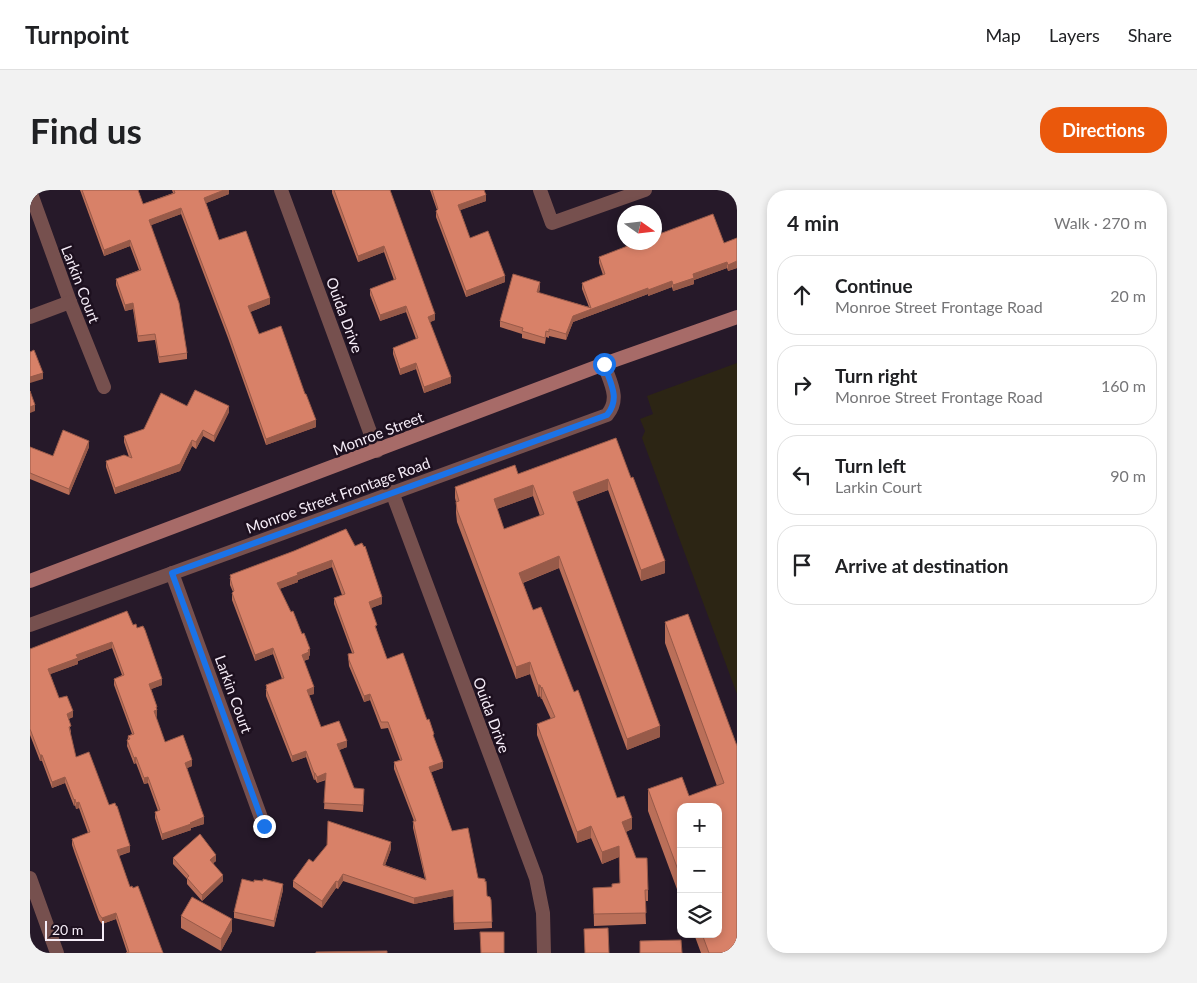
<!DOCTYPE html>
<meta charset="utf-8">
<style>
body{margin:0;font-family:Lato,sans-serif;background:#f2f2f2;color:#202124}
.controls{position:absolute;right:15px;bottom:15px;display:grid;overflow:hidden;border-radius:10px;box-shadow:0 2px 8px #0003}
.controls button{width:45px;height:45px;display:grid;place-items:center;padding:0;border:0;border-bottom:1px solid #e0e0e0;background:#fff;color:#202124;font:25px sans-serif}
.compass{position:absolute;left:587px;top:15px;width:45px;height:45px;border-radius:50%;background:#fff;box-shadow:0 2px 8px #0003;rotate:104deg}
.scale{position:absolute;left:15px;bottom:12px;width:59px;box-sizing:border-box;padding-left:5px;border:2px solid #f5ecf7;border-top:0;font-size:14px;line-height:18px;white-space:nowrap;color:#f5ecf7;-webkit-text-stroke:4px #1d101f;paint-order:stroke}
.stop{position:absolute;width:15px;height:15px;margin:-11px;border:4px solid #1a73e8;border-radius:50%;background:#fff}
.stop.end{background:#1a73e8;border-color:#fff;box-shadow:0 1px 5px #0008}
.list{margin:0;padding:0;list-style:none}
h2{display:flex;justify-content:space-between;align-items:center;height:65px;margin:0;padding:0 20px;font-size:21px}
h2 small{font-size:16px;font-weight:400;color:#757577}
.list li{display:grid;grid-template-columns:32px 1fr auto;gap:15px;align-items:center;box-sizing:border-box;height:80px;margin:0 10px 10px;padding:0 10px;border:1px solid #e0e0e0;border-radius:20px}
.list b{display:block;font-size:19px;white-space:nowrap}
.list p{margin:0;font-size:16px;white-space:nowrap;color:#757577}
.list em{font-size:16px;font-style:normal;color:#757577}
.icon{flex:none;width:28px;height:28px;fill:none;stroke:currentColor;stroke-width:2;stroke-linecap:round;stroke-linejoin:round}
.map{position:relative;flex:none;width:707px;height:763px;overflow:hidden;border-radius:20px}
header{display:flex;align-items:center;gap:30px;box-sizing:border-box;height:70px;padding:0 25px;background:#fff;border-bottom:1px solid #e0e0e0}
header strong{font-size:24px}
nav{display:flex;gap:28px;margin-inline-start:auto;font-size:18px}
.intro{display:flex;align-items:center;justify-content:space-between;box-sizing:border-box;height:120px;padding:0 30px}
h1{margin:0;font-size:35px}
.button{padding:12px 22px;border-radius:20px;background:#ea580c;color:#fff;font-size:18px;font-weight:700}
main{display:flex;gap:30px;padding:0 30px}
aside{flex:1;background:#fff;border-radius:20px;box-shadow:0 2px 8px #0003}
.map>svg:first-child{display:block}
.commercial{fill:#2c2514}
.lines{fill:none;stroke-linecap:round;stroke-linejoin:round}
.minor{stroke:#76504e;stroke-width:14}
.secondary{stroke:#a76b68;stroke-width:14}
.wall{fill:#ba6f59;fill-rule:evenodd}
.shaded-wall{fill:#975a49}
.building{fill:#d88168;stroke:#975a49;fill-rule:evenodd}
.route{stroke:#1a73e8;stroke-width:6}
.labels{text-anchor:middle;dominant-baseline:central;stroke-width:5;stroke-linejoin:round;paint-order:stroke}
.street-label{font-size:15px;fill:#f5ecf7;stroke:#1d101f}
</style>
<header>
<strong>Turnpoint</strong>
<nav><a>Map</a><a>Layers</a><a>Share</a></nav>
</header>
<div class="intro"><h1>Find us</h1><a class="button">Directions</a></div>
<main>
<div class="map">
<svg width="707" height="763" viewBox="0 0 707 763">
<rect width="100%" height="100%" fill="#261929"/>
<!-- commercial -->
<polygon class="commercial" points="707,173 707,504 612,248 615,241 610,229 623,224 617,206"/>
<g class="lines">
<!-- minor -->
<g class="minor">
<polyline points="251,0 347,261"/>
<polyline points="510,0 522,33 615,0"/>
<polyline points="0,1 40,112 74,197"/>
<polyline points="0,127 40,112"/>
<polyline points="362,302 506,688 513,723 514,763"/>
<polyline points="142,383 234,636"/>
<path d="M 0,435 L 577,225 C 591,208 580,193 574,174"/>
<polyline points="0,688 27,763"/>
</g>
<!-- secondary -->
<polyline class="secondary" points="0,391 574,174 707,127"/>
</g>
<!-- wall -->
<g class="wall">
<polygon points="50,0 108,0 113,14 143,3 142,0 199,0 199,4 176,13 189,50 240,114 220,122 229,144 286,237 236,255 198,148 151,24 121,35 157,163 157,169 129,173 125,150 108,152 103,119 95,121 86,95 86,89 109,80 100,56 74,66"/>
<polygon points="302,0 360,0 405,130 400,132 421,193 394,203 386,179 370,185 363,164 363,158 386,149 376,122 350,131 340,105 340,99 364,90 354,62 328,72 302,3"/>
<polygon points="400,0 454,0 456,11 430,20 440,48 475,92 436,107 406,27 406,21 407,20"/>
<polygon points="707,48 707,78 698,81 697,78 664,90 664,94 643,101 642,97 618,106 618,104 543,132 536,150 519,146 519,148 516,147 515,154 492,148 492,144 470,137 470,131 510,98 509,103 559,117 552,99 552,93 573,85 569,73 569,67 694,53"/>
<polygon points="157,216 199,222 184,252 173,246 166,259 162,256 150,281 85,304 76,277 76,271 99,267 94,252 94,246 114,239"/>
<path d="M 586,248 L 635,383 L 611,391 L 578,300 L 546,312 L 630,547 L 597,560 L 529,378 L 493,393 L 503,420 L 544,502 L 587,608 L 602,639 L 596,642 L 618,700 L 618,711 L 615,711 L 616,734 L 564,736 L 563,698 L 582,697 L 590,694 L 589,667 L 572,674 L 561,648 L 547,653 L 507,545 L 507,534 L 521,529 L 512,509 L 511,509 L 510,506 L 508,507 L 500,484 L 486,489 L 427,332 L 426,323 L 426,312 L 425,308 L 425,297 L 488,284 ZM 503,306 L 510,326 L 474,339 L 467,319 Z"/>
<polygon points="0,257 23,266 59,257 39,305 0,289"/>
<polygon points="316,339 352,414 341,418 347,441 357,469 404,549 413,578 401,582 422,641 448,688 457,706 461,710 462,738 424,740 423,706 384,714 313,691 308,699 306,698 292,718 263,697 263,691 283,672 361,659 355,675 395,689 383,638 383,631 384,631 364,579 364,572 370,570 358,538 351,539 340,510 334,512 319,476 318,464 322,463 304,414 304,408 312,405 302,377 268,390 268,392 249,399 280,465 279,466 279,469 274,471 284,504 279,505 291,537 317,557 309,560 324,598 334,605 333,622 294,619 296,590 287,593 285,589 284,590 276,567 262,572 236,506 236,495 252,489 243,464 225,471 202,410 202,403 203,402 200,395 200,385 264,361"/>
<polygon points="635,432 707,556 707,763 671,763 664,744 688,744 651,617 651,710 618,621 618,599 659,606 687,596 635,453"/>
<polygon points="103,435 132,495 121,499 127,517 127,526 126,527 135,552 162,576 157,578 174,634 161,638 161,640 132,650 125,628 125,622 128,621 118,593 114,594 106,573 104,574 97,556 98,546 102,544 84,495 84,489 92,485 82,458 48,471 48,474 20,484 29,508 43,527 38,529 41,542 40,543 46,567 79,615 100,662 89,666 100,697 133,763 97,762 86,729 72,734 69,730 45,664 42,655 42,649 58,643 49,618 46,619 45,615 44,616 35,593 22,598 12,571 10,571 0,545 0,459"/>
<polygon points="143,668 186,671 183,673 193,691 172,711 157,694 157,689 143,674"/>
<polygon points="224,692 253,700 244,737 204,728 204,722"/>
<polygon points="151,726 202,741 191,761 151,738"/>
</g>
<!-- shaded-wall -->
<g class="shaded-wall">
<polygon points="194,0 199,0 199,4 174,14 174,8"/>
<polygon points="456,5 456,11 428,21 428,15"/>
<polygon points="151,18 151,24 119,36 119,30"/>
<polygon points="100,50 100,56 74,66 74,60"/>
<polygon points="354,56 354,62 328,72 328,66"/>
<polygon points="707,71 707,78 698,81 698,75"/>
<polygon points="697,72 697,78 664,90 664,94 643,101 643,95 663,84"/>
<polygon points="475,86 475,92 436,107 436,101"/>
<polygon points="642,91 642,97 618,106 618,100"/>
<polygon points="510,92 510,98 507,108 507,102"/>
<polygon points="618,98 618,104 543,132 536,150 536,144 543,126"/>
<polygon points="240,108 240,114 218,123 218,116"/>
<polygon points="103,113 103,119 95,121 95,115"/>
<polygon points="376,116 376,122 350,131 350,125"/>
<polygon points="405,124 405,130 398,133 398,127"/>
<polygon points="386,173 386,179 370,185 370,179"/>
<polygon points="13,183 13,189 0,193 0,187"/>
<polygon points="421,187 421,193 394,203 394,197"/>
<polygon points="5,215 5,221 0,223 0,217"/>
<polygon points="199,216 199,222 184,252 184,246"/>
<polygon points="286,230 286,237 236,255 236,249"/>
<polygon points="173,240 173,246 166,259 166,252"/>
<polygon points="162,250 162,256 150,281 85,304 85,298"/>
<polygon points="59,251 59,257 39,305 39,299"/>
<polygon points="578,289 578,300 543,313 543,302"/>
<polygon points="503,295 503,306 464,320 464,309"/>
<polygon points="529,366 529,378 489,394 489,383"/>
<polygon points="302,370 302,377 268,390 268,392 247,400 247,393 267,383"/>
<polygon points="635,371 635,383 611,391 611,380"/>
<polygon points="352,407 352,414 339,419 339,412"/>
<polygon points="82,452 82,458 48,471 48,474 18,485 18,479 46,465"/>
<polygon points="243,458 243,464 225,471 225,465"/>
<polygon points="280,459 280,465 279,466 279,469 272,471 272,465 278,460"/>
<polygon points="500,472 500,484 486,489 486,477"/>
<polygon points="132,489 132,495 119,500 119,494"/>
<polygon points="508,495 510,495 510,506 508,507"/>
<polygon points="284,497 284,504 277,506 277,500"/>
<polygon points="512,497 512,509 511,509 511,498"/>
<polygon points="340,504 340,510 334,512 334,506"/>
<polygon points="126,517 127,517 127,526 124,528 124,521"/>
<polygon points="43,521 43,527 37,530 37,524"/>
<polygon points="630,536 630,547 597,560 597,549"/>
<polygon points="317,551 317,557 307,561 307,554"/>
<polygon points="276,561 276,567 262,572 262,566"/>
<rect x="10" y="565" width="2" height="6"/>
<polygon points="106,567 106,573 104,574 104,568"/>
<polygon points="162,570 162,576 155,579 155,573"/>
<polygon points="413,572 413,578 399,583 399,577"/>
<polygon points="284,583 285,583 285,589 284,590"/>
<polygon points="296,583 296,589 287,593 287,587"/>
<polygon points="35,587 35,593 22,598 22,592"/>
<polygon points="118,587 118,593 114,594 114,588"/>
<polygon points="45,609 45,615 44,616 44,610"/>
<polygon points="49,612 49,618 46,619 46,613"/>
<polygon points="174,627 174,634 161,638 161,640 132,650 132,644"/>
<polygon points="602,628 602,639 592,643 592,632"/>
<polygon points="561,636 561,648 547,653 547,642"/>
<polygon points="361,652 361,659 353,681 353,675"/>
<polygon points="100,656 100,662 87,666 87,660"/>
<polygon points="589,656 589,667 572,674 572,662"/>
<polygon points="186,665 186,671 180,676 180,670"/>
<polygon points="313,684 313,691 308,699 308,692"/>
<polygon points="193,685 193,691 172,711 172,705"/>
<polygon points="306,691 306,698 292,718 292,711"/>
<polygon points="253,694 253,700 244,737 244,731"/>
<polygon points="423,700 423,706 384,714 384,708"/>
<polygon points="86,723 86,729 72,734 72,728"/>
<polygon points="202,729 202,741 191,761 191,749"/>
</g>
<!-- building -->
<g class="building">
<polygon points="52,0 108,0 113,14 145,3 144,0 194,0 174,8 189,50 216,41 240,108 218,116 229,144 251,136 275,204 276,204 286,230 236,249 198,142 151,18 119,30 149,113 157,163 129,167 125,144 108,146 103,113 95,115 86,89 111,80 100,50 74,60"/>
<polygon points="304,0 360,0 405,124 398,127 421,187 394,197 386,173 370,179 363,158 388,148 376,116 350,125 340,99 366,89 354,56 328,66"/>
<polygon points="402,0 454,0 456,5 428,15 440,48 458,41 475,86 436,101 406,21 408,19"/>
<polygon points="683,24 694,53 707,48 707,71 698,75 697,72 663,84 664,88 643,95 642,91 618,100 618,98 543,126 536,144 519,139 519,142 516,141 515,148 492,141 493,138 470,131 483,84 510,92 507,102 561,118 552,93 575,84 569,67 608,52 624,52 624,46"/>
<polygon points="4,160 13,183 0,187 0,162"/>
<polygon points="165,200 199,216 184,246 173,240 166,252 162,250 150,274 85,298 76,271 94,265 102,268 94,246 114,239 131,203 157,216"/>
<polygon points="0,201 5,215 0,217"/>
<polygon points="33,240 59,251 39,299 0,283 0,257 23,266"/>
<path d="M 586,248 L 601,288 L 603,287 L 635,371 L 611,380 L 578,289 L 543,302 L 630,536 L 597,549 L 529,366 L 489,383 L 503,420 L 511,417 L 544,502 L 548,500 L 587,608 L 594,606 L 602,628 L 592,632 L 606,668 L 617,668 L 618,700 L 615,700 L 616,723 L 564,724 L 563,698 L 582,697 L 582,694 L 590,693 L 589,656 L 572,662 L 561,636 L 547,642 L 507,534 L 525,527 L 512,497 L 511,498 L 510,495 L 508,495 L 500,472 L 486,477 L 427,320 L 426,312 L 429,311 L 425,297 L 485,275 L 488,284 ZM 503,295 L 514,324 L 474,339 L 464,309 Z"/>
<polygon points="316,339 325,356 332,353 334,357 335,356 352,407 339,412 347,435 345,436 357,469 373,463 397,530 399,529 404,544 403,545 413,572 399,577 422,641 438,638 448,688 455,689 455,692 456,691 457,706 460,707 461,710 462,732 424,733 423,700 384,708 313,684 308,692 306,691 292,711 263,691 279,669 283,672 297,655 298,631 361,652 353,675 396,690 383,631 386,631 364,572 372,570 358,532 351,532 340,504 334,506 319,470 318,464 324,463 304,408 315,404 302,370 267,383 268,385 247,393 261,422 263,421 272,444 274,443 280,459 278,460 279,462 272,465 284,497 277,500 291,537 309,531 317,551 307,554 324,598 334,599 333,615 294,613 296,583 287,587 285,583 284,583 276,561 262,566 236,499 237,498 236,495 254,488 243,458 225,465 202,403 204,401 200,388 201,388 200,385 264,361"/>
<polygon points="97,421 103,435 106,434 107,438 113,436 115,440 132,489 119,494 127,517 126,517 127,520 124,521 135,552 153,545 162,570 155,573 174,627 160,633 161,634 132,644 125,622 130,620 118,587 114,588 106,567 104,568 97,550 100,549 98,546 104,544 84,489 94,485 82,452 46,465 48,468 18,479 29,508 37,506 43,521 37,524 41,536 39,537 46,567 59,562 79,615 85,613 86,616 87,616 100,656 87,660 100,697 102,696 103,698 108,696 133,763 96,763 99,762 86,723 72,728 69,724 45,658 42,649 60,642 49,612 46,613 45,609 44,610 35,587 22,592 12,565 10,565 0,539 0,459"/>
<polygon points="658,424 707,556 707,763 679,763 672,744 688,744 688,617 651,617 651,688 618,599 652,587 659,606 694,593 635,432"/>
<polygon points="170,644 186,665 180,670 193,685 172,705 157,688 159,686 143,668"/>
<polygon points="212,689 224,692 224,690 233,691 233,689 253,694 244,731 204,722"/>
<polygon points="162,707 202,729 191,749 151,726"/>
<polygon points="578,738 579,763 555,763 554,739"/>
<polygon points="450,742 474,742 474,763 451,763"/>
<polygon points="651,750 652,763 610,763 610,751"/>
<polygon points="357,761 357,763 286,763 286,762"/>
</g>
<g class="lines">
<!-- route -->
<path class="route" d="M 234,636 L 142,383 L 577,225 C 591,208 580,193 574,174"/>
</g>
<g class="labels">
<!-- street labels -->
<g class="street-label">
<text transform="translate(51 94) rotate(69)">Larkin Court</text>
<text transform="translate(315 125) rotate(70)">Ouida Drive</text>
<text transform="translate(348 243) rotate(-21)">Monroe Street</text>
<text transform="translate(308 305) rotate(-20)">Monroe Street Frontage Road</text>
<text transform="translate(204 504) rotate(70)">Larkin Court</text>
<text transform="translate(462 525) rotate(70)">Ouida Drive</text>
</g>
</g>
</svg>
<div class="controls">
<button>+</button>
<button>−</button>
<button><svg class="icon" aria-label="layers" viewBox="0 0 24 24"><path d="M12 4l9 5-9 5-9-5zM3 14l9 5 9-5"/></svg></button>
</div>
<svg class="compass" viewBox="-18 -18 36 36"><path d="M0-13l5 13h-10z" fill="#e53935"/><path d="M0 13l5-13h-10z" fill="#757577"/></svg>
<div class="scale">20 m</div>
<div class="stop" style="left:574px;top:174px"></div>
<div class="stop end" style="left:234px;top:636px"></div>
</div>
<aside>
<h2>4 min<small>Walk · 270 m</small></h2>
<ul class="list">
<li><svg class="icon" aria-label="ahead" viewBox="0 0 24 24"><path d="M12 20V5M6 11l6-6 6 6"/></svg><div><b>Continue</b><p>Monroe Street Frontage Road</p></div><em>20 m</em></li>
<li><svg class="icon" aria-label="right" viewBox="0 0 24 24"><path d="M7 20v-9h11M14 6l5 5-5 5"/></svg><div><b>Turn right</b><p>Monroe Street Frontage Road</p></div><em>160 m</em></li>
<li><svg class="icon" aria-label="left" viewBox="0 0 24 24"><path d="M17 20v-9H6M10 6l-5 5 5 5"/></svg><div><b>Turn left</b><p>Larkin Court</p></div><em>90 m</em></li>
<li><svg class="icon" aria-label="arrive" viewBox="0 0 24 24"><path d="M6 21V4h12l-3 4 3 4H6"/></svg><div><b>Arrive at destination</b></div></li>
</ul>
</aside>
</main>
